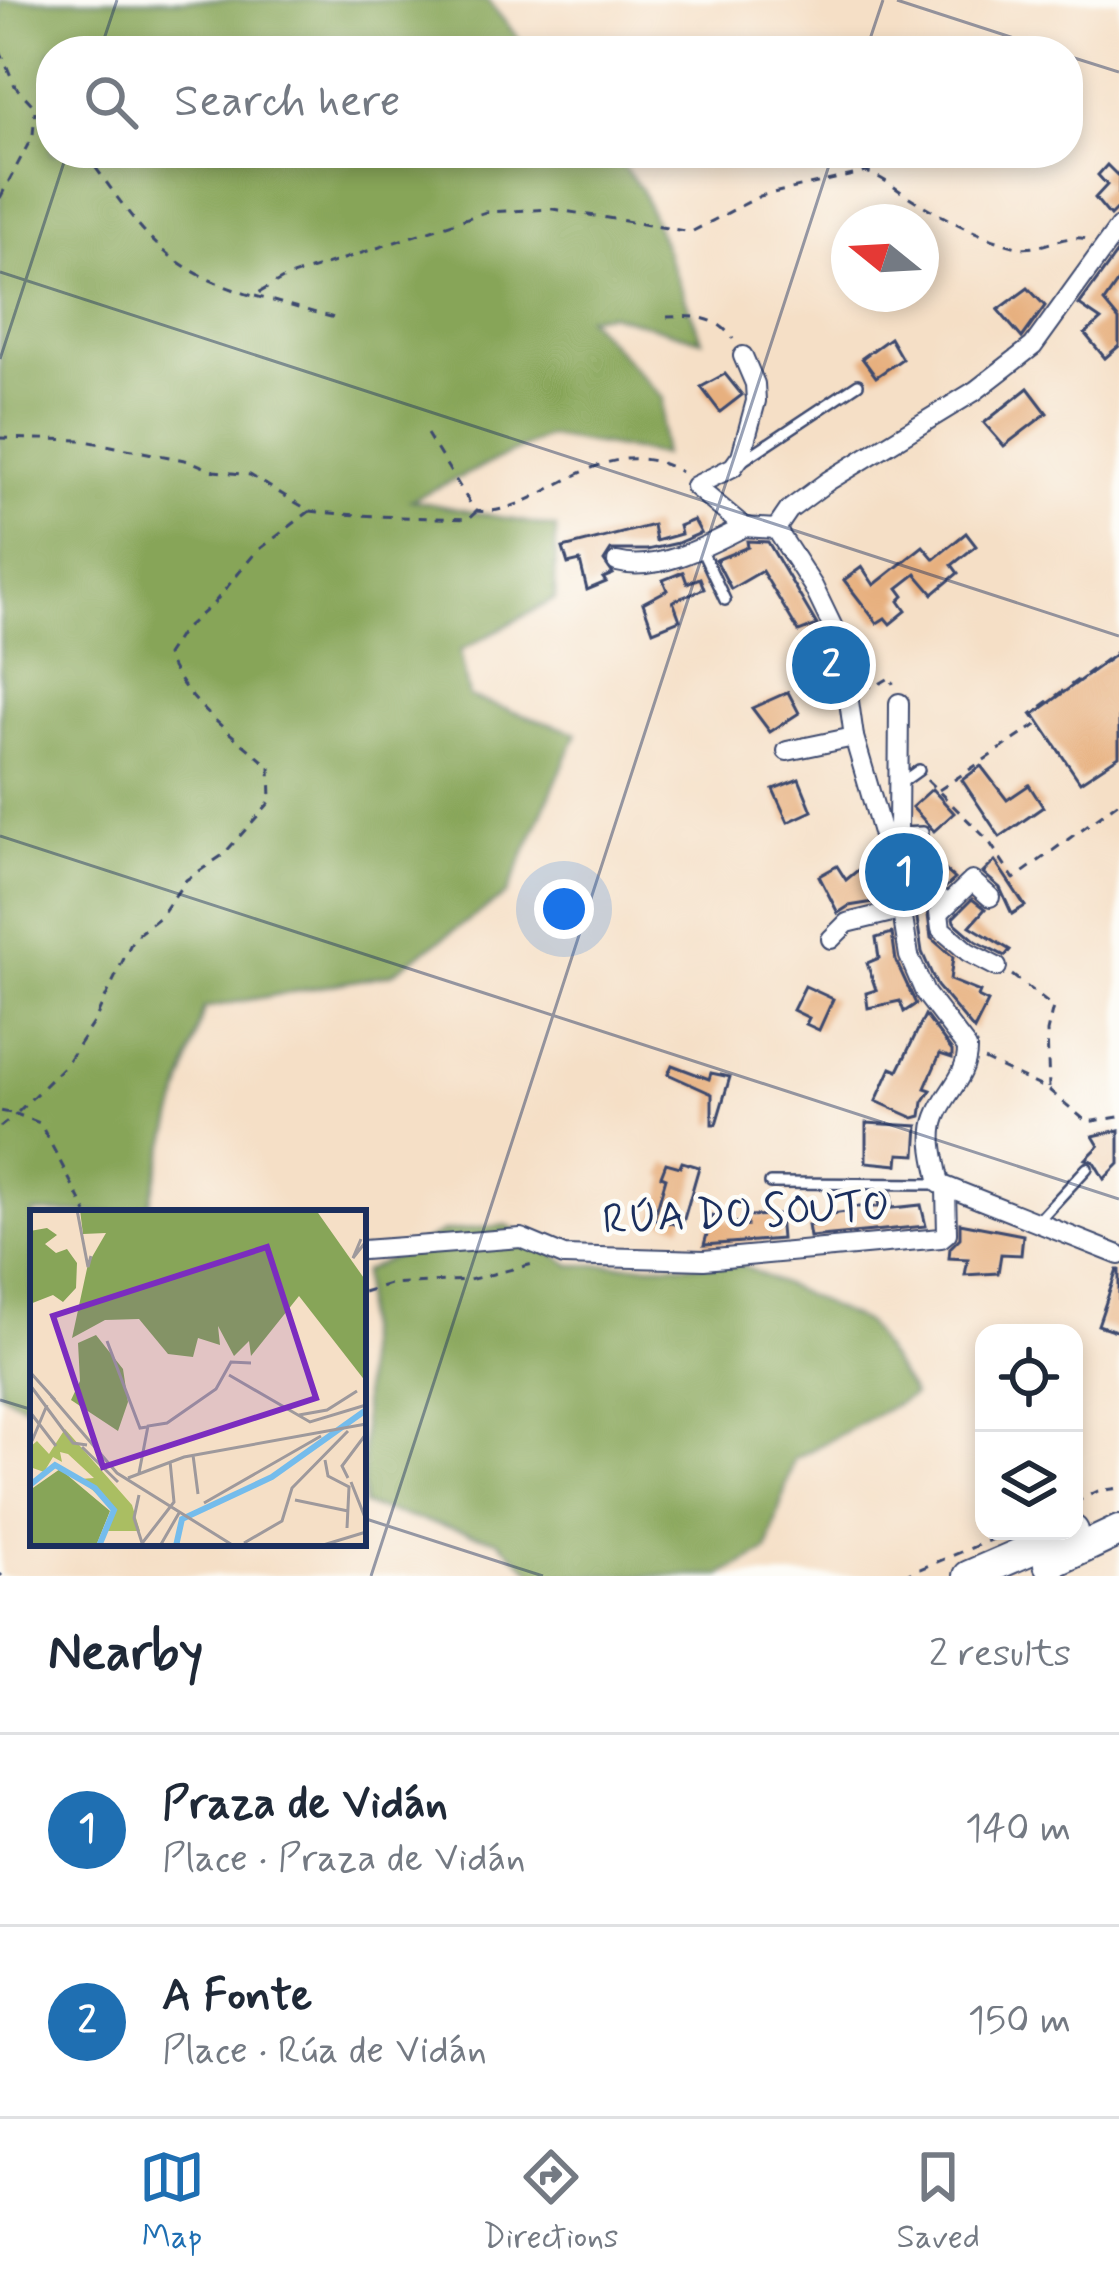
<!DOCTYPE html>
<meta charset="utf-8">
<style>
body{margin:0;font-family:Mynerve,sans-serif;background:#f2f2f3;color:#1f2937}
.controls{position:absolute;right:36px;bottom:36px;display:grid;overflow:hidden;border-radius:24px;box-shadow:0 6px 18px #0003}
.controls button{width:108px;height:108px;display:grid;place-items:center;padding:0;border:0;border-bottom:3px solid #e0e1e3;background:#fff;color:#1f2937;font:60px sans-serif}
.compass{position:absolute;left:831px;top:204px;width:108px;height:108px;border-radius:50%;background:#fff;box-shadow:0 6px 18px #0003;rotate:288deg}
.you{position:absolute;left:564px;top:909px;width:42px;height:42px;margin:-30px;border:9px solid #fff;border-radius:50%;background:#1a73e8;box-shadow:0 0 0 18px #1a73e833}
.badge{display:grid;place-items:center;width:78px;height:78px;border-radius:50%;background:#1f6fb2;color:#fff;font-size:39px;font-weight:700}
.pin{position:absolute;translate:-50% -50%;border:6px solid #fff;box-shadow:0 3px 12px #0006}
.list{margin:0;padding:0;list-style:none}
h2{display:flex;justify-content:space-between;align-items:center;height:156px;margin:0;padding:0 48px;font-size:51px}
h2 small{font-size:39px;font-weight:400;color:#747a83}
.list li{display:grid;grid-template-columns:78px 1fr auto;gap:36px;align-items:center;box-sizing:border-box;height:192px;padding:0 48px;border-top:3px solid #e0e1e3}
.list b{display:block;font-size:45px;white-space:nowrap}
.list p{margin:0;font-size:39px;white-space:nowrap;color:#747a83}
.list em{font-size:39px;font-style:normal;color:#747a83}
.icon{flex:none;width:66px;height:66px;fill:none;stroke:currentColor;stroke-width:2;stroke-linecap:round;stroke-linejoin:round}
.map{position:relative;flex:none;width:1119px;height:1576px;overflow:hidden}
.search{position:absolute;background:#fff;box-shadow:0 6px 18px #0003;left:36px;right:36px;top:36px;height:132px;display:flex;align-items:center;gap:30px;box-sizing:border-box;padding:0 42px;border-radius:48px;color:#747a83;font-size:45px}
.sheet{height:540px;background:#fff}
nav{display:flex;justify-content:space-around;align-items:center;box-sizing:border-box;height:168px;border-top:3px solid #e0e1e3;background:#fff;font-size:33px;color:#747a83}
nav a{display:grid;justify-items:center;gap:6px}
nav .on{color:#1f6fb2}
.map>svg:first-child{display:block}
.forest{fill:#87a558;stroke:#516a5b;stroke-width:3}
.building{fill:#e7b07f}
.lines{fill:none;stroke-linecap:round;stroke-linejoin:round}
.lane-casing{stroke:#3c496e;stroke-width:14}
.street-casing{stroke:#3c496e;stroke-width:22}
.primary-casing{stroke:#3c496e;stroke-width:34}
.path{stroke:#3c496e;stroke-width:3;stroke-dasharray:9 9;stroke-linecap:butt}
.lane{stroke:#fff;stroke-width:9}
.street{stroke:#fff;stroke-width:18}
.primary{stroke:#fff;stroke-width:30}
.ticks{fill:none;stroke:#1b2f5e;stroke-width:3;stroke-opacity:0.45}
.labels{text-anchor:middle;dominant-baseline:central;stroke-width:9;stroke-linejoin:round;paint-order:stroke}
.street-label{font-size:42px;fill:#1b2f5e;stroke:#fdfcf7}
.inset-river{fill:none;stroke:#74bcec;stroke-width:6}
.inset-road{fill:none;stroke:#9e999c;stroke-width:3}
.view{fill:#7b2cbf;fill-opacity:0.15;stroke:#7b2cbf;stroke-width:6}
.inset-edge{fill:none;stroke:#1b2f5e;stroke-width:6}
</style>
<div class="map">
<svg width="1119" height="1576" viewBox="0 0 1119 1576">
<rect width="100%" height="100%" fill="#fdfcf7"/>
<filter id="ink" filterUnits="userSpaceOnUse"><feTurbulence type="fractalNoise" baseFrequency=".00833" numOctaves="2"/><feDisplacementMap in="SourceGraphic" scale="24" xChannelSelector="R" yChannelSelector="G"/><feConvolveMatrix kernelMatrix="1 2 1 2 8 2 1 2 1" color-interpolation-filters="sRGB"/></filter>
<filter id="wash" filterUnits="userSpaceOnUse"><feTurbulence type="fractalNoise" baseFrequency=".004" numOctaves="4" result="noise"/><feDisplacementMap in="SourceGraphic" scale="48" xChannelSelector="R" yChannelSelector="G"/><feGaussianBlur stdDeviation="2.7" result="paint"/><feColorMatrix in="noise" values="0 0 0 0 0 0 0 0 0 0 0 0 0 0 0 0 0 1.4 0 .05"/><feComposite in="paint" operator="in"/></filter>
<g filter="url(#wash)">
<rect width="100%" height="100%" fill="#f5dfc6"/>
<!-- forest -->
<g class="forest">
<polygon points="0,0 487,0 529,51 51,51 51,153 612,153 641,189 702,340 609,314 586,317 663,398 662,455 548,436 411,500 556,528 555,599 460,651 469,697 577,733 507,894 391,974 204,1008 147,1213 33,1213 33,1410 0,1392"/>
<polygon points="507,1225 571,1265 741,1265 866,1323 913,1395 794,1459 767,1551 720,1576 537,1576 497,1540 363,1505 363,1272 443,1232"/>
</g>
<g id="blocks">
<!-- building -->
<g class="building">
<polygon points="1107,165 1117,175 1119,172 1119,207 1110,216 1095,198 1107,185 1098,175"/>
<polygon points="1119,250 1119,280 1104,302 1119,320 1119,346 1105,358 1085,334 1101,320 1079,305"/>
<polygon points="1028,288 1045,306 1022,338 998,310"/>
<polygon points="890,338 902,359 876,377 862,358"/>
<polygon points="725,374 742,395 720,412 701,387"/>
<polygon points="1028,388 1047,413 1004,446 984,423"/>
<polygon points="694,520 701,533 678,543 647,550 611,550 604,561 613,574 603,578 606,582 587,590 580,561 568,564 563,548 653,525 656,541 681,534 679,526"/>
<polygon points="966,533 976,546 952,565 958,573 933,594 916,574 898,588 904,596 899,601 906,611 890,624 885,618 877,623 844,580 862,567 874,585 923,546 934,559"/>
<polygon points="747,541 768,542 817,625 799,632 762,571 731,589 716,560 748,547"/>
<polygon points="683,572 687,583 700,578 704,589 673,601 680,620 653,631 643,603 667,590 663,580"/>
<polygon points="1119,652 1119,756 1080,782 1034,714"/>
<polygon points="788,692 799,713 770,732 752,708"/>
<polygon points="981,766 1007,800 1029,785 1043,807 1000,837 962,780"/>
<polygon points="799,779 812,811 788,822 773,789"/>
<polygon points="932,789 954,813 934,831 912,807"/>
<polygon points="913,841 955,879 946,887 904,861 901,848"/>
<polygon points="869,861 886,900 849,906 838,913 819,876 837,866 846,880"/>
<polygon points="995,861 1025,906 1012,914 1000,888 983,873"/>
<polygon points="914,899 927,907 931,938 953,957 950,980 980,992 978,997 988,1002 974,1030 937,986 922,952"/>
<polygon points="972,899 985,909 970,926 1010,950 1005,956 976,941 954,922 953,918"/>
<polygon points="892,933 896,961 916,1004 904,1012 900,1001 868,1008 866,993 876,990 867,963 879,958 876,938"/>
<polygon points="805,986 833,999 819,1030 806,1024 809,1018 793,1010"/>
<polygon points="925,1015 952,1051 952,1058 940,1054 925,1088 931,1090 923,1102 921,1116 914,1118 876,1101 891,1068 898,1071"/>
<polygon points="672,1065 709,1079 711,1073 730,1077 716,1124 712,1124 712,1094 668,1074"/>
<polygon points="866,1123 918,1126 916,1155 899,1154 898,1165 866,1162"/>
<polygon points="1119,1130 1119,1164 1104,1179 1094,1162 1086,1159 1099,1146 1093,1136"/>
<polygon points="682,1162 699,1167 682,1226 654,1219 666,1178 661,1176 666,1163 680,1167"/>
<polygon points="877,1193 891,1193 892,1208 921,1205 926,1226 810,1237 808,1225 816,1225 815,1220 825,1219 825,1215 853,1211 853,1207 879,1207"/>
<polygon points="779,1215 781,1239 704,1245 712,1216 747,1226 747,1216"/>
<polygon points="960,1223 1023,1235 1021,1255 1001,1254 998,1273 965,1275 968,1259 949,1258 950,1248 960,1238"/>
<polygon points="1117,1270 1119,1270 1119,1332 1098,1325"/>
</g>
</g>
</g>
<g filter="url(#ink)">
<use href="#blocks" fill-opacity="0" stroke="#3c496e" stroke-width="3"/>
<g class="lines">
<!-- lane casing -->
<g class="lane-casing">
<g id="lane">
<polyline points="742,461 858,384"/>
<polyline points="700,547 725,600"/>
<polyline points="898,785 919,770"/>
<polyline points="898,833 923,832"/>
<polyline points="770,1183 939,1184"/>
<polyline points="1037,1222 1087,1168"/>
</g>
</g>
<!-- street casing -->
<g class="street-casing">
<g id="street">
<polyline points="743,356 755,384 756,401 741,456 733,467 695,486 744,527 776,529"/>
<path d="M 776,529 L 813,586 L 841,644 L 854,737 L 898,887 L 909,956 L 925,993 L 967,1048 C 968,1077 945,1092 936,1117 C 928,1138 936,1163 940,1184 L 1119,1255"/>
<polyline points="776,529 789,510 828,481 975,391 1033,346 1119,227"/>
<path d="M 617,562 C 657,573 709,545 744,527"/>
<polyline points="787,751 854,737"/>
<polyline points="885,844 898,833 899,703"/>
<polyline points="893,870 948,904 939,913 941,929 968,952 997,967"/>
<polyline points="948,904 972,881 990,897"/>
<polyline points="831,939 847,923 900,910"/>
<polyline points="363,1250 521,1238 564,1256 704,1260 941,1238 947,1233 946,1189"/>
</g>
</g>
<!-- primary casing -->
<g class="primary-casing">
<g id="primary">
<polyline points="1049,1564 1119,1531"/>
<polyline points="969,1576 1073,1531"/>
</g>
</g>
<!-- path -->
<g class="path">
<polyline points="0,50 15,86 51,124"/>
<path d="M 85,153 C 142,230 157,266 253,296 L 283,279 L 486,212 L 553,209 L 691,232 L 760,196 L 866,172 C 882,177 892,186 906,195 C 938,215 981,238 1017,247 C 1043,252 1065,231 1090,240"/>
<polyline points="0,198 33,135 35,111"/>
<polyline points="255,296 338,319"/>
<path d="M 667,317 C 694,316 716,315 733,339"/>
<path d="M 427,434 L 475,511 C 543,518 600,425 681,472"/>
<path d="M 0,438 L 80,440 L 190,461 L 214,471 L 250,475 L 310,511 L 256,552 L 214,603 L 181,632 L 166,655 C 187,704 231,733 270,767 L 271,801 L 223,855 L 186,880 L 160,917 L 134,937 L 95,1020 L 65,1065 L 16,1114 L 0,1111"/>
<path d="M 310,511 C 363,517 415,517 468,519 L 476,512"/>
<polyline points="863,685 874,687 891,677 893,684"/>
<polyline points="927,780 988,840 1014,879 1119,802"/>
<polyline points="939,790 1038,724 1031,714 1119,650"/>
<polyline points="1012,975 1053,1007 1047,1032 1049,1088"/>
<polyline points="984,1060 1049,1090 1087,1122 1119,1117"/>
<polyline points="0,1127 16,1114 40,1123 87,1213"/>
<polyline points="363,1292 389,1284 469,1280 533,1264"/>
<polyline points="1074,1503 1098,1491 1119,1488"/>
<polyline points="0,1574 2,1576"/>
<polyline points="903,1576 995,1538"/>
</g>
<!-- lane -->
<use href="#lane" class="lane"/>
<!-- street -->
<use href="#street" class="street"/>
<!-- primary -->
<use href="#primary" class="primary"/>
</g>
</g>
<!-- ticks -->
<path class="ticks" d="M 897,0 L 1054,51M 100,51 L 117,0M 866,51 L 883,0M 1068,56 L 1119,72M 0,272 L 1119,636M 0,359 L 67,153M 0,836 L 1119,1199M 0,1400 L 33,1410M 363,1518 L 543,1576M 371,1576 L 833,153"/>
<g class="labels">
<!-- street labels -->
<g class="street-label">
<text transform="translate(746 1214) rotate(-3)">RÚA DO SOUTO</text>
</g>
</g>
<!-- overview -->
<g transform="translate(30 1210)">
<rect width="336" height="336" fill="#f5dfc6"/>
<path d="M 35,219 L 102,295 L 110,321 L 73,321 L 85,300 L 50,269 L 64,268 L 38,244 L 30,242 L 32,252 L 23,247 L 14,262 L 0,257 L 0,237 L 7,231 L 19,244 Z" fill="#aabe62"/>
<path d="M 50,0 L 286,0 L 336,71 L 336,172 L 269,86 L 221,146 L 219,131 L 204,146 L 188,116 L 190,135 L 168,128 L 163,147 L 138,144 L 109,109 L 75,110 L 42,128 L 58,54 L 76,23 L 53,24 ZM 17,18 L 27,25 L 15,34 L 26,43 L 37,39 L 47,53 L 46,78 L 33,92 L 23,85 L 0,94 L 0,21 ZM 66,125 L 93,159 L 98,192 L 88,221 L 41,190 L 50,171 L 48,133 ZM 30,259 L 80,301 L 66,336 L 0,336 L 0,280 Z" fill="#87a558"/>
<path class="inset-river" d="M 0,275 L 25,255 L 65,278 L 84,300 L 69,336M 146,336 L 152,309 L 242,267 L 336,200"/>
<path class="inset-road" d="M 47,0 L 58,57 L 61,46M 331,29 L 323,48 L 334,34M 77,131 L 110,218 L 117,217M 0,162 L 25,190M 199,165 L 280,212 L 336,195M 0,175 L 43,233 L 57,235M 21,186 L 87,263 L 204,336M 0,202 L 26,236M 269,205 L 297,200 L 327,181M 2,231 L 17,195M 52,237 L 88,272M 163,245 L 168,284M 295,250 L 298,266 L 319,277 L 317,318M 109,263 L 118,216 L 137,213 L 186,179 L 201,152 L 221,153M 98,268 L 154,247 L 336,214M 318,268 L 312,256 L 336,224M 321,272 L 336,310M 109,285 L 104,308 L 113,336M 265,290 L 318,301M 174,293 L 291,226M 113,332 L 144,292 L 140,251M 214,333 L 252,311 L 262,278 L 318,221M 130,336 L 149,303M 290,336 L 336,322"/>
<path class="view" d="M 237,37 L 286,188 L 73,257 L 23,106 Z"/>
<rect width="336" height="336" class="inset-edge"/>
</g>
</svg>
<div class="controls">
<button><svg class="icon" aria-label="locate" viewBox="0 0 24 24"><circle cx="12" cy="12" r="6"/><path d="M12 2v4M12 18v4M2 12h4M18 12h4"/></svg></button>
<button><svg class="icon" aria-label="layers" viewBox="0 0 24 24"><path d="M12 4l9 5-9 5-9-5zM3 14l9 5 9-5"/></svg></button>
</div>
<svg class="compass" viewBox="-18 -18 36 36"><path d="M0-13l5 13h-10z" fill="#e53935"/><path d="M0 13l5-13h-10z" fill="#747a83"/></svg>
<div class="you"></div>
<div class="pin badge" style="left:904px;top:872px">1</div>
<div class="pin badge" style="left:831px;top:665px">2</div>
<div class="search"><svg class="icon" aria-label="search" viewBox="0 0 24 24"><circle cx="10" cy="10" r="6"/><path d="M15 15l6 6"/></svg>Search here</div>
</div>
<section class="sheet">
<h2>Nearby<small>2 results</small></h2>
<ul class="list">
<li><span class="badge">1</span><div><b>Praza de Vidán</b><p>Place · Praza de Vidán</p></div><em>140 m</em></li>
<li><span class="badge">2</span><div><b>A Fonte</b><p>Place · Rúa de Vidán</p></div><em>150 m</em></li>
</ul>
</section>
<nav>
<a class="on"><svg class="icon" aria-label="map" viewBox="0 0 24 24"><path d="M3 6l6-2 6 2 6-2v14l-6 2-6-2-6 2zM9 4v14M15 6v14"/></svg>Map</a>
<a><svg class="icon" aria-label="directions" viewBox="0 0 24 24"><path d="M12 3l9 9-9 9-9-9zM9 14v-3h6M13 9l2 2-2 2"/></svg>Directions</a>
<a><svg class="icon" aria-label="saved" viewBox="0 0 24 24"><path d="M7 4h10v16l-5-4-5 4z"/></svg>Saved</a>
</nav>
